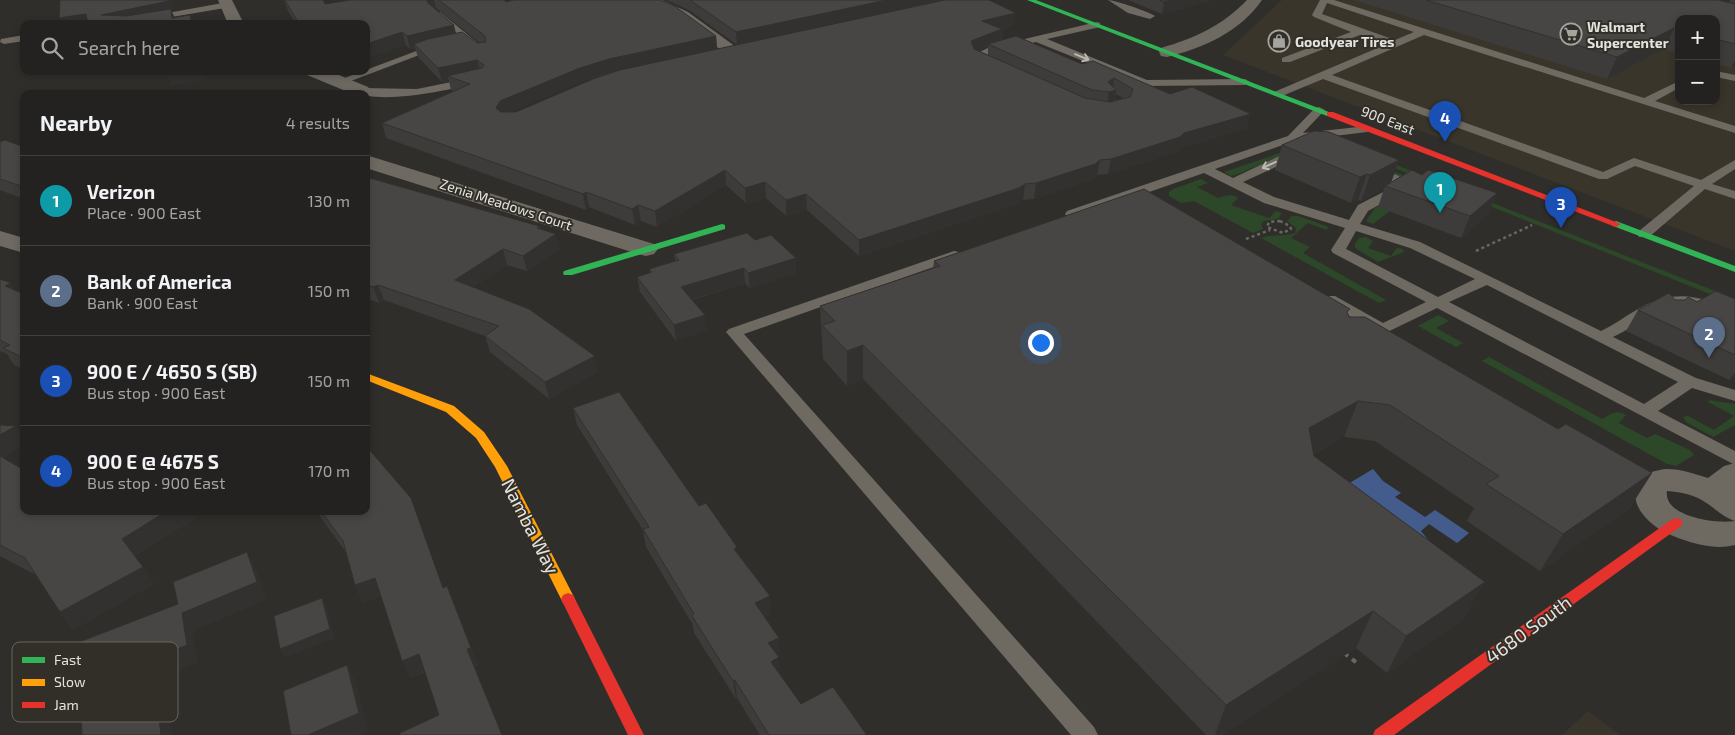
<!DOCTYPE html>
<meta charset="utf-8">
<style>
body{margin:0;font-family:"Exo 2",sans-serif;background:#302f2d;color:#f1f3f6}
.controls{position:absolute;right:15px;top:15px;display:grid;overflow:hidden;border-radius:10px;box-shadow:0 2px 8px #0003}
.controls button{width:45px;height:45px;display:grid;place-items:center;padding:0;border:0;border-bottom:1px solid #413f3e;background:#242220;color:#f1f3f6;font:25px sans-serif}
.you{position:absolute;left:1040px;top:342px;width:18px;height:18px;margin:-12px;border:4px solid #fff;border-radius:50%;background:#1a73e8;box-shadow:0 0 0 8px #1a73e833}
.badge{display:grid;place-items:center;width:32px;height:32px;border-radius:50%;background:#1a73e8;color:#fff;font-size:16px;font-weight:700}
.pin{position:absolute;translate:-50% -41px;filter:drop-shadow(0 1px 2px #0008)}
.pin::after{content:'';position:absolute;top:26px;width:18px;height:15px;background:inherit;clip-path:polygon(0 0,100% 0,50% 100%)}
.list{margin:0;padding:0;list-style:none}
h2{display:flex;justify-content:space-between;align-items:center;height:65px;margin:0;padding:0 20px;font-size:21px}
h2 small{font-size:16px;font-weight:400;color:#a3a4a5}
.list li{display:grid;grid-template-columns:32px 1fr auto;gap:15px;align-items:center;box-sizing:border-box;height:90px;padding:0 20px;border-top:1px solid #413f3e}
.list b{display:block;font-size:19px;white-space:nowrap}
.list p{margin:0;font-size:16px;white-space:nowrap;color:#a3a4a5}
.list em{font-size:16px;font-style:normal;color:#a3a4a5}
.icon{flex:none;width:28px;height:28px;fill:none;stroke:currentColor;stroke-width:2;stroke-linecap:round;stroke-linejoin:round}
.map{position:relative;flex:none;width:1735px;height:735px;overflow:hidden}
.search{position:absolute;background:#242220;box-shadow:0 2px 8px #0003;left:20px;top:20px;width:350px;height:55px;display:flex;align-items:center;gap:12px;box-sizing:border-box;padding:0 18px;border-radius:10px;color:#a3a4a5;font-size:19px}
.panel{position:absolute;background:#242220;box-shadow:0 2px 8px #0003;left:20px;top:90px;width:350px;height:425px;border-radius:10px}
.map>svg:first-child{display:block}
.built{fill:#39352a;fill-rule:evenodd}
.green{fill:#2c4828}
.water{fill:#445c8b}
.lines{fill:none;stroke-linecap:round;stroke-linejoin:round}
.path-far1{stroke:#6a6761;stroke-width:2.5;stroke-dasharray:3 3;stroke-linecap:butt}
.path{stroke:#6a6761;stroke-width:4;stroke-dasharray:5 5;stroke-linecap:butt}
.lane{fill:#6e6a62;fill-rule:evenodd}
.street{fill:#6e6a62;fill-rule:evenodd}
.fast{fill:#30b455;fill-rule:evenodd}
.slow{fill:#ff9f0a;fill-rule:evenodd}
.jam{fill:#e5322d;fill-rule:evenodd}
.wall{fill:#3e3c3a;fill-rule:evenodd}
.shaded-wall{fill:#323130}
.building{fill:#484644;stroke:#323130}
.oneway{stroke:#bbb9b3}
.labels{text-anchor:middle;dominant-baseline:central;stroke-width:4;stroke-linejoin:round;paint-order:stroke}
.far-poi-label{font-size:14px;font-weight:bold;fill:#e4e3de;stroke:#322f29;text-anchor:start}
.far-street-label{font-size:14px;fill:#e4e3de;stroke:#322f29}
.near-street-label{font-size:19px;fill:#e4e3de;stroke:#322f29}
.key{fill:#322f29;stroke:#67655f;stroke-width:1}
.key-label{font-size:14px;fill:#e4e3de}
</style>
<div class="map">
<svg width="1735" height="735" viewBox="0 0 1735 735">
<rect width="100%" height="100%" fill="#302e2b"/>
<!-- built -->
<g class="built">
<path d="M 1282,0 L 1687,0 L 1735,14 L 1735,251 L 1223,55 ZM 1679,19 L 1716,19 L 1716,101 L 1679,101 Z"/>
<polygon points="1588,711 1620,735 1562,735"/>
</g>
<!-- green -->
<g class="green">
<polygon points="1318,140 1328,145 1425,184 1373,224 1366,221 1375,208 1403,193 1287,153 1238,174 1231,176 1224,172"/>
<polygon points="1327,141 1336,141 1735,299 1735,304"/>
<path d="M 1201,179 L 1208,183 L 1197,187 L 1218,198 C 1226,196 1231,193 1238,198 L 1231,205 L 1269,218 L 1276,211 L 1282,213 L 1278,219 L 1264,221 L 1261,224 L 1263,229 L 1253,233 L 1194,201 L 1181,203 L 1169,196 L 1169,192 L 1173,189 Z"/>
<path d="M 1292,216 L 1298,216 L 1329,227 L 1326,230 L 1308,223 L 1291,238 L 1310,247 L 1303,253 L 1386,300 L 1379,303 L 1261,238 C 1272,234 1283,237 1295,233 L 1296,228 L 1287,221 Z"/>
<polygon points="1366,237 1373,241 1368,248 1391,256 1397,248 1403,249 1404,252 1378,262 1355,248 1355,244 1359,238"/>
<polygon points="1438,315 1449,321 1436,328 1463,343 1456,347 1418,326"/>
<path d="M 1489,357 L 1602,419 C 1611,414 1616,409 1626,415 L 1619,423 L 1647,438 L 1655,434 L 1690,450 L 1694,455 L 1676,466 L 1667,464 L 1482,361 Z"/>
<polygon points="1709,400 1735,404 1735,425 1713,437 1686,422 1683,417 1688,416 1714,430 1734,416 1708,402"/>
</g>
<!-- water -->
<polygon class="water" points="1373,469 1383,481 1401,493 1395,497 1425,517 1435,510 1469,533 1457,543 1429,524 1421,531 1433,546 1343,487"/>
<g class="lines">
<!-- path-far1 -->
<g class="path-far1">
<polygon points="1280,221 1290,226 1291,229 1283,233 1267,227 1269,222"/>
<polyline points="1246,239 1270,230"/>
<polyline points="1476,251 1532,225"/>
</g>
<!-- path -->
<polyline class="path" points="1344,653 1357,663"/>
<!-- lane -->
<g class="lane">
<path d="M 1108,0 C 1115,0 1149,12 1155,16 L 1150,19 L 1128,13 Z"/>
<path d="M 1320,0 L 1334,0 L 1644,98 L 1679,81 L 1679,88 L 1655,101 L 1735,126 L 1735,133 L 1424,35 L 1332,75 L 1603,172 L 1634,158 L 1701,180 L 1735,160 L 1735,169 L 1712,184 L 1735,191 L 1735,199 L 1705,189 L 1649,237 L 1639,237 L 1637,234 L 1639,231 L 1694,186 L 1635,166 L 1607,179 L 1599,179 L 1323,79 L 1282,96 L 1274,96 L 1274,92 L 1387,44 L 1360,35 L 1290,62 L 1282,62 L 1282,58 L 1351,32 L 1314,17 L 1312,15 ZM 1327,3 L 1414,32 L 1395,40 L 1322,14 Z"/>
<polygon points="228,2 232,5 231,7 130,24 107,24"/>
<polygon points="434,12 440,12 479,44 479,48 473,48 434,16"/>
<polygon points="1097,22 1100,23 1100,27 1047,39 1147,80 1245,79 1250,82 1245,85 1145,86 1036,42 984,56 993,63 988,66 971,56 990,47"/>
<polygon points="24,35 24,41 4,44 0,42 1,39"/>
<polygon points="435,44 443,46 343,84 335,84 334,82"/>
<polygon points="1716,71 1735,75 1735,81 1716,77"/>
<path d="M 471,78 L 476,81 L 475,83 C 452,90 373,106 357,91 L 362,88 L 417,89 Z"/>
<path d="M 1319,107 L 1325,110 L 1303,133 L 1367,126 L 1373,129 L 1367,132 L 1294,141 L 1215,169 L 1233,178 L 1294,149 L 1302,149 L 1302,155 L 1243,182 L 1274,197 L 1349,220 L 1358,205 L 1393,187 L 1390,181 L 1369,173 L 1367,170 L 1369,167 L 1377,167 L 1399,176 L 1406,188 L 1404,191 L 1368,211 L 1360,224 L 1420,242 L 1601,331 C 1616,324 1628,314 1642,307 C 1675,289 1703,296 1735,312 L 1735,323 C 1722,319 1712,311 1699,307 C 1665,296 1642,324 1613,337 L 1696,378 L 1735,390 L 1735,401 L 1692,388 L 1658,411 L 1735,451 L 1735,465 L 1437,308 L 1377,337 L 1365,337 L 1363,334 L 1370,328 L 1325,302 L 1323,299 L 1325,296 L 1335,296 L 1383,323 L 1426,302 L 1333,253 L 1331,250 L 1345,228 L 1264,203 L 1204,173 L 1077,217 L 1067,217 L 1065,214 L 1067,211 L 1288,136 L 1315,108 ZM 1356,231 L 1410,248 L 1475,279 L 1438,297 L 1346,249 ZM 1487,285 L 1678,382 L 1644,404 L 1449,302 Z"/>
<polygon points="954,251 959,252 961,255 959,258 744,334 1094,727 1098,735 1071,735 726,332 729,329"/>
</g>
<!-- street -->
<g class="street">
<polygon points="218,0 232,0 244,24 228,24"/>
<polygon points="643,0 662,0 688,12 743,52 741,56 729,56 678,18 645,3"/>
<path d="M 1247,0 L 1262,0 C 1240,32 1203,48 1167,57 L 1161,56 L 1159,52 L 1161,48 C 1195,38 1222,26 1247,0 Z"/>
<polygon points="305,71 329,71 368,87 371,91 366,95 353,94 307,75"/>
<polygon points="366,155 654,244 658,249 654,254 646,256 638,254 366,168"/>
<polygon points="0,231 24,238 24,253 0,246"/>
<path d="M 1735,463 L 1735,545 C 1719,549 1705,546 1690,542 C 1675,537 1660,532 1649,521 C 1625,499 1633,471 1667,469 C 1681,469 1695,474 1708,478 L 1724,466 ZM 1667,491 C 1682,492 1696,495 1708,504 C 1718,511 1723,517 1735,521 C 1717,524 1663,517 1667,491 Z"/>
</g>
<!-- fast -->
<g class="fast">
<polygon points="1027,0 1036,0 1334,114 1327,116"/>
<polygon points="1616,221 1735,266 1735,272 1613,226 1611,224"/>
<polygon points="722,224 725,225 725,229 572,275 564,275 563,273 564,271"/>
</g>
<!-- slow -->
<polygon class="slow" points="366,373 454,406 484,432 507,466 575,599 573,603 568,605 563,603 495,467 476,438 446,412 366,380"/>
<!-- jam -->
<g class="jam">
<polygon points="1327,112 1333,112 1621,224 1616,227 1613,226 1327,116"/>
<polygon points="1676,518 1681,520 1683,523 1681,526 1394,735 1373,735 1375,730 1671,520"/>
<polygon points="568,593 573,595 644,735 628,735 561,599 563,595"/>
</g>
</g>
<!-- wall -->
<g class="wall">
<path d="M 284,0 L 325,4 L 351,0 L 504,0 L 506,2 L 716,36 L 717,49 L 1015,25 L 1001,29 L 1002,29 L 1002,40 L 1082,64 L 1247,128 L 1181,148 L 1177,152 L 1108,174 L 1097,175 L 1093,179 L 1034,199 L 1023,200 L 1017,204 L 859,256 L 807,210 L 786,216 L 766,198 L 746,203 L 726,185 L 657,227 L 641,221 L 635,225 L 589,207 L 586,210 L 386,138 L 382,123 L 454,91 L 451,90 L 449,81 L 442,82 L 418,57 L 415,48 L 410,49 L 406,45 L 366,24 L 296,24 L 288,11 ZM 434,8 L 436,8 L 480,43 L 477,43 L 456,33 ZM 988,47 L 988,55 L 979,51 ZM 619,71 L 516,112 L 510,112 L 582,81 ZM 1116,94 L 1123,98 L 1115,100 Z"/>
<polygon points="666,0 943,0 737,45 689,10"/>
<polygon points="1128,0 1213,0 1162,14"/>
<polygon points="1354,0 1718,0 1728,3 1730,0 1735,0 1735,66 1731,68 1716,64 1716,19 1679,19 1679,54 1664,49 1607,79"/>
<polygon points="0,142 24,147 24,199 0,190"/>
<polygon points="1282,145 1392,182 1422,175 1497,193 1488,214 1461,238 1378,207 1384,189 1361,201 1358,200 1351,203 1275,170"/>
<polygon points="366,177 539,226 540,228 560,249 527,271 507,265 473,287 598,372 549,399 490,352 485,336 384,300 379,303 366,298"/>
<polygon points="755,240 796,273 750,288 745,283 692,300 707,330 676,341 640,292 637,277 650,273 649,269 675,261 674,254"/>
<polygon points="934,261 1348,314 1349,317 1558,429 1652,473 1629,509 1540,571 1467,521 1474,508 1375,441 1344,437 1314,454 1314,456 1464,618 1387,673 1356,648 1222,735 1206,735 863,379 847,386 823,359 820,306 933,268"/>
<polygon points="0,279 15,290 24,294 24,370 14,365 7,354 0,351"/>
<polygon points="1735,299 1735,376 1729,380 1626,331 1638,310 1675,300 1697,302"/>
<polygon points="573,408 699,506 738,554 770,596 771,614 765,617 780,655 778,656 780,675 801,704 866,735 760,735 737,698 736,699 694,633 693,625 646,547 643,530 577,425"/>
<polygon points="0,425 24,438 24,445 2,458 24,511 203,513 134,556 143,567 154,584 73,630 60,612 36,575 0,556"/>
<polygon points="411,498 443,588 471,648 478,665 474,667 439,715 425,672 410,678 381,596 363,603 355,585 346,552 316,511 366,511"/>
</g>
<!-- shaded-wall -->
<g class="shaded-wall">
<polygon points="169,0 171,0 173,10 171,10 175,18 107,24 101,15"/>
<polygon points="427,0 434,0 436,8 430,9"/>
<polygon points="887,0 943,0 737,45 736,32"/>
<polygon points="1171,0 1213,0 1162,14 1164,2"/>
<polygon points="1016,13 1015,25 981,33 982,21"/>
<polygon points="86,14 90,23 62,24 59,18"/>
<polygon points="454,25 457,38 414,44 415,48 410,49 407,36"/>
<polygon points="1674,28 1664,49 1607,79 1617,57"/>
<polygon points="1002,29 1001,42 988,44 988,47 970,54 971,41"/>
<polygon points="402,32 406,45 366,59 366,44"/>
<polygon points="716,36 717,49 612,72 582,81 503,115 496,108 500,101 580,68 609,59"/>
<polygon points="477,60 481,73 447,76 449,81 442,82 438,68"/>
<polygon points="1735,60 1735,66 1731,68"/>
<polygon points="188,71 206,71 208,79 172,86 167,75"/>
<polygon points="1114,78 1112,91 1116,90 1114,104 1107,106 1109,92 1108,82"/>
<polygon points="1251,114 1247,128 1181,148 1177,152 1108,174 1111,159 1184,133"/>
<polygon points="1100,160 1097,175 1093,179 1034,199 1036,183"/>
<polygon points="1399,160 1390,186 1385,186 1384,189 1361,201 1370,175"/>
<polygon points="725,170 726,185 657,227 655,211"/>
<polygon points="1367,174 1358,200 1351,203 1360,177"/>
<polygon points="765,182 766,198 746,203 745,188"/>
<polygon points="1025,184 1023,200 1017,204 859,256 859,240"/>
<polygon points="586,192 589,207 586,210 583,194"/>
<polygon points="1497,193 1488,214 1461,238 1470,216"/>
<polygon points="806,194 807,210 786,216 786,200"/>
<polygon points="638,205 641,221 635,225 632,209"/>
<polygon points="556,234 560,249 527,271 523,256"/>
<polygon points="503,249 507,265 460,296 455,280"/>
<polygon points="796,258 796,273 750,288 748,273"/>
<polygon points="744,268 745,283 683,302 681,287"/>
<polygon points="11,283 20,299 5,286"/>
<polygon points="378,285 384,300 379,303 373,287"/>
<polygon points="705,315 707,330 676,341 674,325"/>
<polygon points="863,345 863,379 847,386 847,351"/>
<polygon points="595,356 598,372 549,399 545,382"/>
<polygon points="1735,372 1735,376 1729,380"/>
<polygon points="1358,401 1344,437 1296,463 1309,428"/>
<polygon points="16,426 24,438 24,445 0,459 0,435"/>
<polygon points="1652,473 1629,509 1540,571 1563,534"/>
<polygon points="411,498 417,515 450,606 443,588"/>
<polygon points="167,511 202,511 203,513 133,556 122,539"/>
<polygon points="247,552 256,569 267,600 193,631 198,663 163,677 169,724 171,727 172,735 161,735 157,710 151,660 182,613"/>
<polygon points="143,567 154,584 73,630 60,612"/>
<polygon points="375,578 383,595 363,603 355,585"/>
<polygon points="1485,582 1464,618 1387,673 1406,636"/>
<polygon points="770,596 771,614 757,621 755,603"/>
<polygon points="322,598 326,607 335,638 285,658 280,649"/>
<polygon points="1373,611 1356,648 1222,735 1215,735 1226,705"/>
<polygon points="779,638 780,655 770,660 768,643"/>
<polygon points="471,648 478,665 474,667 467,649"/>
<polygon points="419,654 426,671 410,678 402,661"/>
<polygon points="779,657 780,675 771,662"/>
<polygon points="347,665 356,682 368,731 358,735 308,735"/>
<polygon points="735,680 737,698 736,699 733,681"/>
<polygon points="81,712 91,731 77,714"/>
</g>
<!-- building -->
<g class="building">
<polygon points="60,0 169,0 169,1 101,15 126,16 171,9 172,18 190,15 192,24 88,24 86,14 59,18"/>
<polygon points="285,0 323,0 325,4 351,0 427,0 428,3 454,25 407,36 402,32 366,44 366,24 299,24"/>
<polygon points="439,0 504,0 506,2 514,0 660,0 676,7 716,36 609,59 580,68 500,101 496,108 501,112 516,112 593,79 620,70 945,0 989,0 1016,13 982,21 1002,29 971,41 974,49 1085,98 1110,102 1130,97 1133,89 1114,78 1108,82 1116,90 1109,92 1092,90 988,44 1016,36 1082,64 1093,61 1170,94 1192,87 1251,114 1184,133 1180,137 1111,159 1100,160 1095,164 1036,183 1025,184 1019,188 859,240 806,194 786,200 765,182 745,188 725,170 655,211 638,205 632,209 586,192 583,194 382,123 470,84 447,76 482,68 484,65 477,60 438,68 414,44 428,39 462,32 477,43 486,42 485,36"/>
<polygon points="690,0 887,0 736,32"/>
<polygon points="1159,0 1171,0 1164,2"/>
<polygon points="1426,0 1718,0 1735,4 1735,44 1716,39 1716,19 1679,19 1679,29 1674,28 1617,57"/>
<polygon points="166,71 188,71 167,75"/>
<polygon points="261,90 263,94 243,94"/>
<polygon points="1314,131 1329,132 1399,160 1370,175 1367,174 1360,177 1282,145"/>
<polygon points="5,140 24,147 24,187 0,179 0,142"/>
<polygon points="1412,170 1422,175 1428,170 1497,193 1470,216 1385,186"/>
<polygon points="366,177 539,226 537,228 556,234 523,256 503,249 455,280 529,309 595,356 545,382 485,336 499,326 378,285 373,287 366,285"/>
<polygon points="1144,189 1350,309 1347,312 1349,317 1365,317 1558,429 1566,424 1652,473 1563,534 1486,484 1499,476 1390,405 1358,401 1309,428 1314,456 1485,582 1406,636 1373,611 1226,705 863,345 847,351 822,325 835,321 820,306 940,266 934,261"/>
<polygon points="747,233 755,240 771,235 796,258 748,273 744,268 681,287 705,315 674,325 637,277 652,272 649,269 679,260 674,254"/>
<polygon points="0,279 11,283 5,286 24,294 24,358 3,348 10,345 0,340"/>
<polygon points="1716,291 1735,299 1735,355 1638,310 1669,293 1675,300 1685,300 1688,297 1697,302"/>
<polygon points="619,392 699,506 706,503 737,547 734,549 770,596 755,603 779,638 768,643 779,657 771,662 801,704 833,687 866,734 865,735 769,735 735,680 733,681 692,616 694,614 643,529 649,527 573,408"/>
<polygon points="0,425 16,426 0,435"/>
<polygon points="366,446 411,498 443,588 447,586 471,648 467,649 502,735 400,735 400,733 439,715 419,654 402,661 375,578 355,585 343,541 321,511 366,511"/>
<polygon points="0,456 24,470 24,511 167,511 122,539 143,567 60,612 25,558 0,545"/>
<polygon points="247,552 257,582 182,613 187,645 151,660 157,710 158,710 161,735 82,735 81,712 77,714 74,644 178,604 173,582"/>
<polygon points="322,598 330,629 280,649 274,616"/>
<polygon points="347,665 359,713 308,735 291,735 283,691"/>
</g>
<!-- one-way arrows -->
<defs><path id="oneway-shaft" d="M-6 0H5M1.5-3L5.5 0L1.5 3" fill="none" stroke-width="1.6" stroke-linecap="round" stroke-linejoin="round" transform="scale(1.25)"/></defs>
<g class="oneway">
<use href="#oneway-shaft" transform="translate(1082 57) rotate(22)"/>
<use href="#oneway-shaft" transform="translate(1269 165) rotate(155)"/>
</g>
<!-- icons -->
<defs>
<g id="supermarket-ring" transform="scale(1.125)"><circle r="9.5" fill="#322f29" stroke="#a5a49f" stroke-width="1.5"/><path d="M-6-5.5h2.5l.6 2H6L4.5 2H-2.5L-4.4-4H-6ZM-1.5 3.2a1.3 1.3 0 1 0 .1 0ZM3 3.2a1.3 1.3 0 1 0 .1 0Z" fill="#a5a49f"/></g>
<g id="shop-ring" transform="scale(1.125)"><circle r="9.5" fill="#322f29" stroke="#a5a49f" stroke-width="1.5"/><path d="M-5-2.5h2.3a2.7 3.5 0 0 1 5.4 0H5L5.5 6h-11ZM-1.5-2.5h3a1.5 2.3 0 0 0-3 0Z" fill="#a5a49f"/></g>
</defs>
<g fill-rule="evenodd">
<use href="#supermarket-ring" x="1571" y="34"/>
<use href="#shop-ring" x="1279" y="41"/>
</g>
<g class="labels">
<!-- far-poi labels -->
<g class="far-poi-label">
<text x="1587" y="26">Walmart<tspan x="1587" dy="16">Supercenter</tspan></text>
<text x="1295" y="41">Goodyear Tires</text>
</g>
<!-- far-street labels -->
<g class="far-street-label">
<text transform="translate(1388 120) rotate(21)">900 East</text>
<text transform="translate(506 204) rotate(18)">Zenia Meadows Court</text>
</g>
<!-- near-street labels -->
<g class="near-street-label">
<text transform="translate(531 526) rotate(63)">Namba Way</text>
<text transform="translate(1528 629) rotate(-36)">4680 South</text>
</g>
</g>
<!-- legend -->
<rect x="12" y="642" width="166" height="80" rx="8" class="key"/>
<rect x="22" y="657" width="23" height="6" fill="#30b455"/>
<rect x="22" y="679" width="23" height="7" fill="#ff9f0a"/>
<rect x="22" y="702" width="23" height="6" fill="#e5322d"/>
<g class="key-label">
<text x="54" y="665">Fast</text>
<text x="54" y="687">Slow</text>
<text x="54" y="710">Jam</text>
</g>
</svg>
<div class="controls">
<button>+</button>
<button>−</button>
</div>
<div class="you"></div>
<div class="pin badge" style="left:1440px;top:213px;background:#0f9aa8">1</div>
<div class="pin badge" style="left:1709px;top:358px;background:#5c6f8a">2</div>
<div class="pin badge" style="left:1561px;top:228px;background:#1a4fb4">3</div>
<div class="pin badge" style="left:1445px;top:142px;background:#1a4fb4">4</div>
<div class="search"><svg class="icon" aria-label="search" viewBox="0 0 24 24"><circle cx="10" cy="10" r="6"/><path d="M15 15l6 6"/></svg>Search here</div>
<section class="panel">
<h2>Nearby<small>4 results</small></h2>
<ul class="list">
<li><span class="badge" style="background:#0f9aa8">1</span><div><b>Verizon</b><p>Place · 900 East</p></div><em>130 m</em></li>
<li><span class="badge" style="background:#5c6f8a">2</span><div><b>Bank of America</b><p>Bank · 900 East</p></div><em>150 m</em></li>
<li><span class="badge" style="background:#1a4fb4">3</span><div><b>900 E / 4650 S (SB)</b><p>Bus stop · 900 East</p></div><em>150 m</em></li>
<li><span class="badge" style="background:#1a4fb4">4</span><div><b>900 E @ 4675 S</b><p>Bus stop · 900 East</p></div><em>170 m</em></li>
</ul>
</section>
</div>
